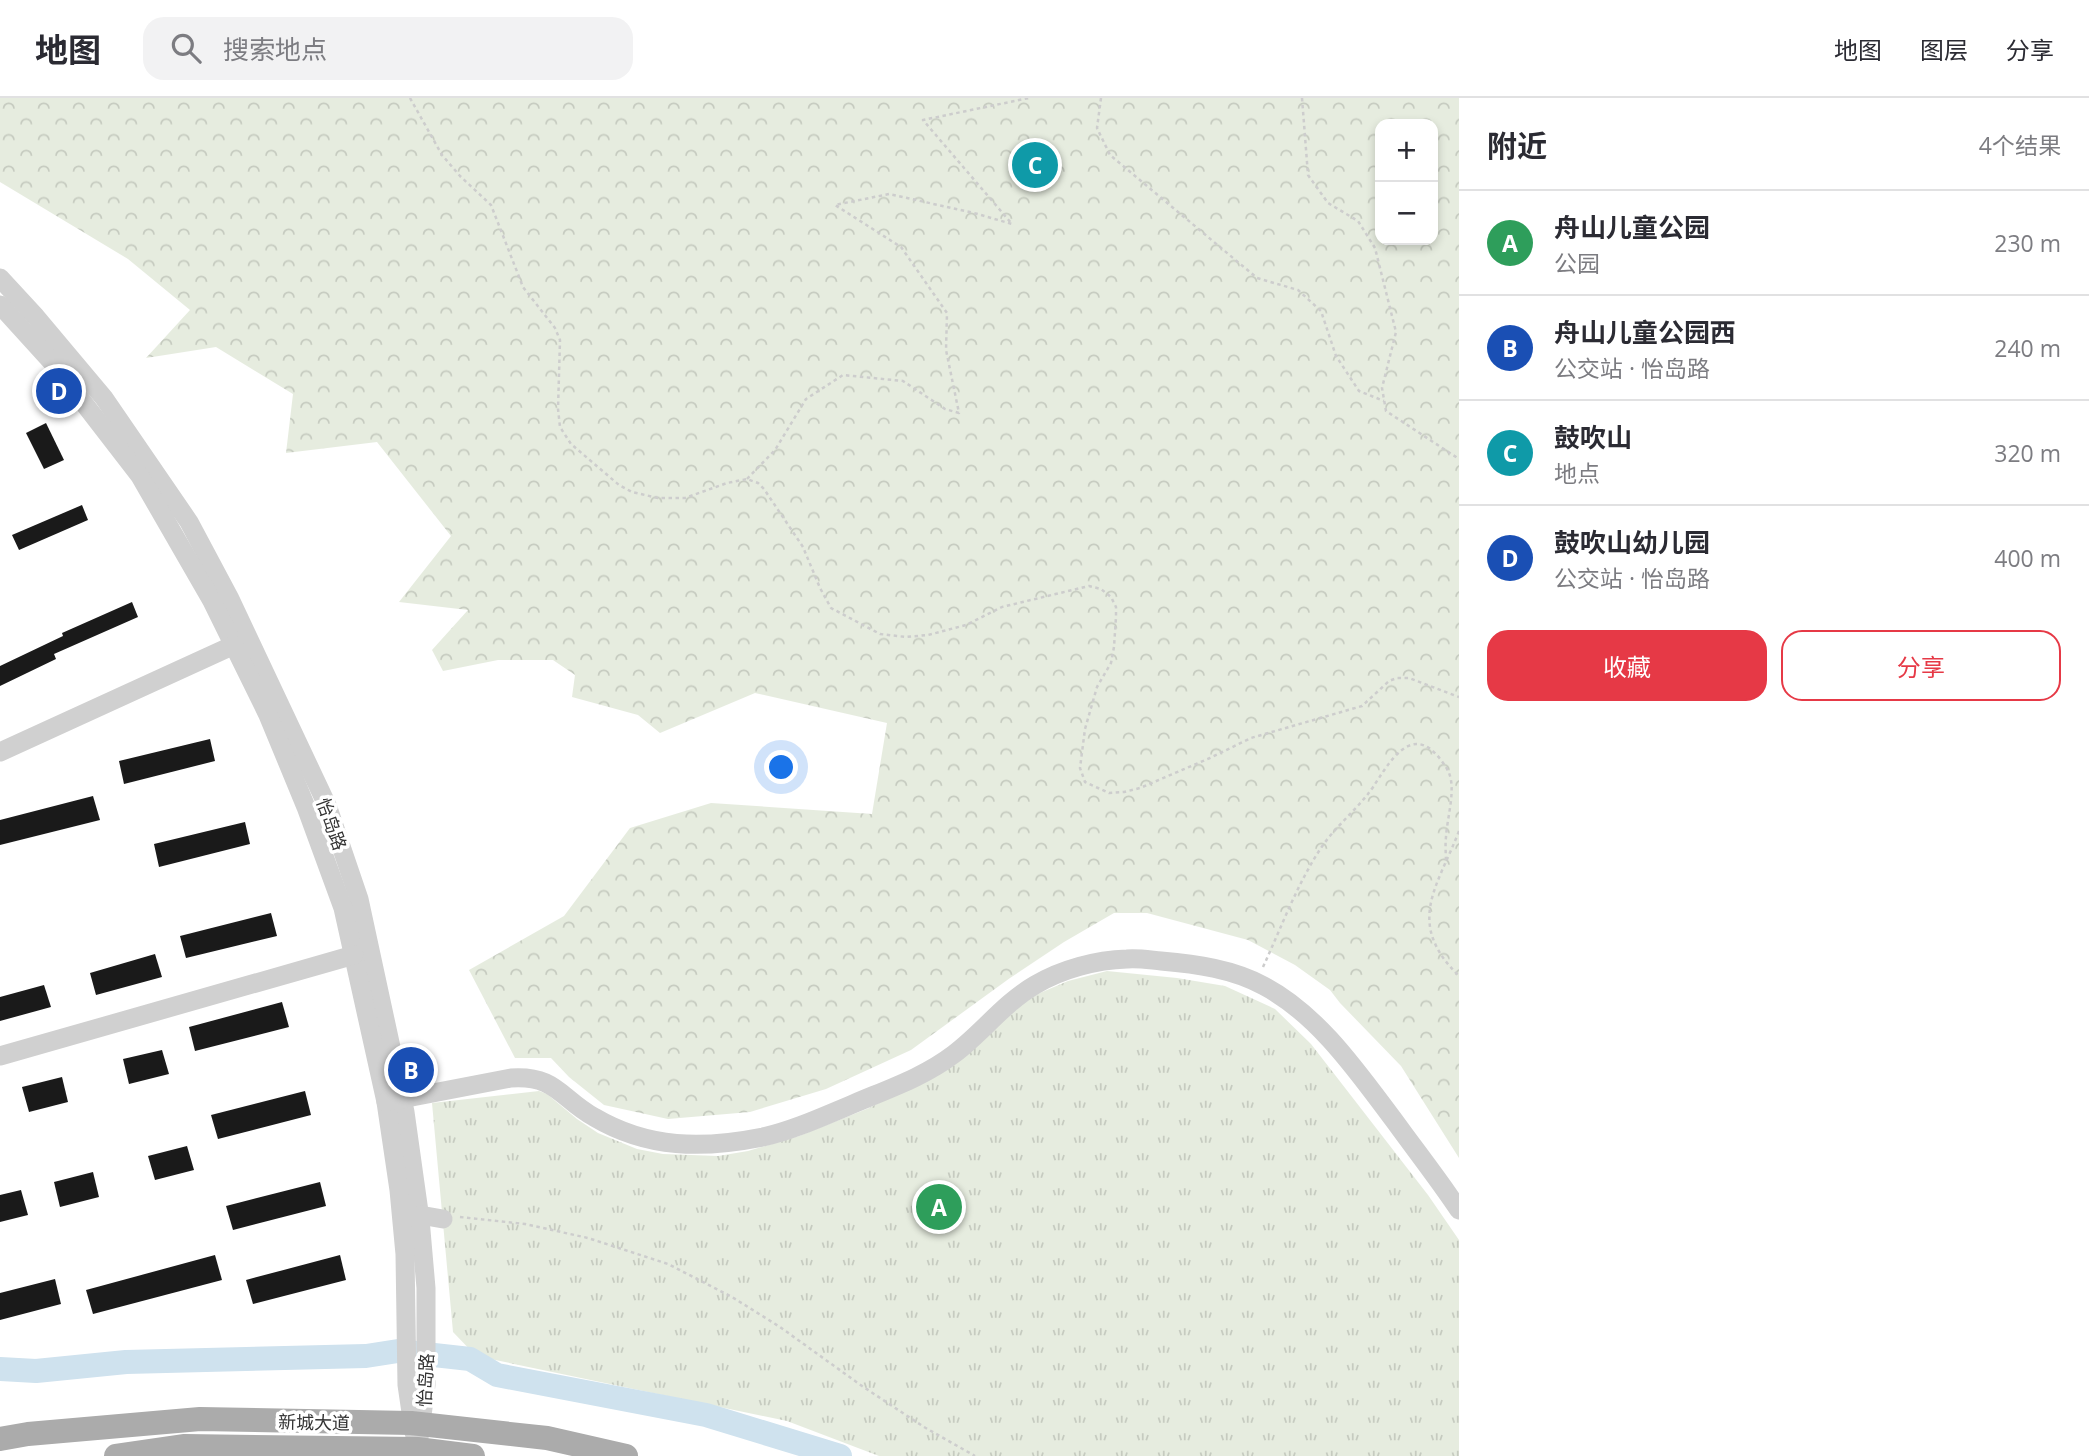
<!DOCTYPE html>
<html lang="zh">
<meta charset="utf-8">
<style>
body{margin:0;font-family:"Open Sans","Noto Sans SC",sans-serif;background:#f2f2f3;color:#2b2b33}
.controls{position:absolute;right:21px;top:21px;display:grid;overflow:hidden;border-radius:14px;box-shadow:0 4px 10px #0003}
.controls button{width:63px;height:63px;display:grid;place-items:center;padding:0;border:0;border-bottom:2px solid #e1e1e2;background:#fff;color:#2b2b33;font:35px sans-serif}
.you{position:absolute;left:782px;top:670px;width:24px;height:24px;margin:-18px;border:5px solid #fff;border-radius:50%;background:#1a73e8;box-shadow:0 0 0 10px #1a73e833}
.badge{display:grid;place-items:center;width:46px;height:46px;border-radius:50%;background:#e63946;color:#fff;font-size:23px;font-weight:700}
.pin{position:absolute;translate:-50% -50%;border:4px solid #fff;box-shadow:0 2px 7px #0006}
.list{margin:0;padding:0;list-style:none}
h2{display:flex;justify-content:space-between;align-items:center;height:91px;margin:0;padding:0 28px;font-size:30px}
h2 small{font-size:23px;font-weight:400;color:#7c7c81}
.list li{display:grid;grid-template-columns:46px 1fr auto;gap:21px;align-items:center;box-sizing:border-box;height:105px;padding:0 28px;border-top:2px solid #e1e1e2}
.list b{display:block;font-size:26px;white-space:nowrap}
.list p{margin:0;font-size:23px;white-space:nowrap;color:#7c7c81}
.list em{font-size:23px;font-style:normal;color:#7c7c81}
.actions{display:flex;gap:14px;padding:21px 28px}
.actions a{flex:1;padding:16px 0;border:2px solid #e63946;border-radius:21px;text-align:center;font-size:24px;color:#e63946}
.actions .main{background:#e63946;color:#fff}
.icon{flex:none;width:38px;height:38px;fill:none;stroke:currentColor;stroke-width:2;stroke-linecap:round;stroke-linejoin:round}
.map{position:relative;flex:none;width:1459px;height:1358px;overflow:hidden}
header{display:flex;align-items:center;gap:42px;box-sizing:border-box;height:98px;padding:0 35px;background:#fff;border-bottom:2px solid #e1e1e2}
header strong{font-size:33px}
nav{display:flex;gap:38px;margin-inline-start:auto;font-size:24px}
.search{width:490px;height:63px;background:#f2f2f3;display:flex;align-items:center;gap:18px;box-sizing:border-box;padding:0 24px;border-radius:21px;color:#7c7c81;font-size:26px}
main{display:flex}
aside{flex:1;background:#fff}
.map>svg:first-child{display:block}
.forest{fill:url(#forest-crowns);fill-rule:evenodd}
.park{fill:url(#park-tufts)}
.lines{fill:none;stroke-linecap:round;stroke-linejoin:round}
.river{stroke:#cfe2ee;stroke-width:24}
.building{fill:#1a1a1a}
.path{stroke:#cdcdcd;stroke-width:2.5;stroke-dasharray:3.5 3.5;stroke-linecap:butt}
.minor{stroke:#d0d0d0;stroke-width:19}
.major{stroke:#ababab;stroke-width:24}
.labels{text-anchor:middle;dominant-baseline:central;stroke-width:7;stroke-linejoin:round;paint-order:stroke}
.street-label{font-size:18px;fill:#333;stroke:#fff}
</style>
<header>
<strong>地图</strong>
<div class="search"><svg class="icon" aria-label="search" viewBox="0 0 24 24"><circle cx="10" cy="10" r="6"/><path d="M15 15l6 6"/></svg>搜索地点</div>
<nav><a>地图</a><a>图层</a><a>分享</a></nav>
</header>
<main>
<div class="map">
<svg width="1459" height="1358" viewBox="0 0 1459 1358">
<defs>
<pattern id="forest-crowns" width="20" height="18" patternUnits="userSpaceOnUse" patternTransform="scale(1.75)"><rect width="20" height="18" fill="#e6ecdf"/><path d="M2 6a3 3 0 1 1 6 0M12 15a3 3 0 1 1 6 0" fill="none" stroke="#c6cbc0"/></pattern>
<pattern id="park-tufts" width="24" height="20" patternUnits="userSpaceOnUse" patternTransform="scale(1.75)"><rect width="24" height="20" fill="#e6ecdf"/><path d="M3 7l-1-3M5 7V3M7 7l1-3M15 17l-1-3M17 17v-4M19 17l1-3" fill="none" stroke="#c6cbc0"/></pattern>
</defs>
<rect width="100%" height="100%" fill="#fff"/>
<!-- forest -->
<path class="forest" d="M 0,0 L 1459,0 L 1459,1060 L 1401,968 L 1340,905 L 1330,892 L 1295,867 L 1248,842 L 1147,815 L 1114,815 L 1064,844 L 1010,880 L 911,952 L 826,991 L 750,1014 L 668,1021 L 604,1007 L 569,979 L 551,960 L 515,960 L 469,872 L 564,818 L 630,730 L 711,705 L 872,716 L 887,625 L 755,595 L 660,635 L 638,617 L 572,599 L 575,577 L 553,562 L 498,562 L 443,573 L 432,552 L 468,512 L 399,504 L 451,438 L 377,344 L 286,355 L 293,296 L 216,249 L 146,260 L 190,212 L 128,161 L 0,84 ZM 1380,26 L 1433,26 L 1433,142 L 1380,142 Z"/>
<!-- park -->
<polygon class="park" points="1107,873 1177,880 1225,888 1275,911 1311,946 1428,1097 1459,1142 1459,1358 879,1358 787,1323 476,1258 453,1234 432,1005 539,993 547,996 577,1021 598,1035 637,1051 663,1056 691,1057 718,1058 748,1053 799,1038 869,1010 939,974 1026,901 1068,883"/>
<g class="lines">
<!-- river -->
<polyline class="river" points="0,1271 36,1273 126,1264 366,1258 398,1253 470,1261 497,1277 706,1317 840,1358"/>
</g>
<!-- building -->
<g class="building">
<polygon points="46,325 64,362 44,371 26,335"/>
<polygon points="82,407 88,422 19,452 12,437"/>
<polygon points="132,504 138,519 54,556 56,561 0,588 0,568 63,538 62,535"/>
<polygon points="210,641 215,663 124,686 119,663"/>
<polygon points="93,698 100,722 0,747 0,722"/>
<polygon points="245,724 250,746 159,769 154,746"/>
<polygon points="271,815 277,838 186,860 180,838"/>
<polygon points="155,856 162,879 96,897 90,875"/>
<polygon points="44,887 51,909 0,923 0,899"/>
<polygon points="282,904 289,929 195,953 189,929"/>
<polygon points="162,952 169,976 129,986 123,961"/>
<polygon points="62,979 68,1004 29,1014 22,989"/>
<polygon points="305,993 311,1017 218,1041 211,1017"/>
<polygon points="187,1048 194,1072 155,1082 148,1058"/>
<polygon points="93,1074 99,1099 60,1109 54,1084"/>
<polygon points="320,1084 326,1108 233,1132 226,1108"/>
<polygon points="21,1092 28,1117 0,1124 0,1097"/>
<polygon points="215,1157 222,1182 93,1216 86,1192"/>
<polygon points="340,1157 346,1182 253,1206 246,1182"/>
<polygon points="55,1181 61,1206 0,1222 0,1195"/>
</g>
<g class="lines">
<!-- path -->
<g class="path">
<polyline points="410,0 442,57 460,78 491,107 523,189 555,230 560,242 558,311 560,329 571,346 619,387 632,394 658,400 685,400 727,385 747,381 758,385 764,391 803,449 820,490 831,510 880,536 906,539 928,537 966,527 1002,509 1089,488 1101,491 1111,499 1116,509 1116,519 1114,549 1111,565 1097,589 1085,631 1080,670 1085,684 1109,695 1124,694 1140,690 1210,660 1251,640 1362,608 1389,583 1397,580 1409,580 1459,599"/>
<polyline points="1101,0 1097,30 1110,57 1257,180 1298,192 1321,213 1336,258 1359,293 1384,303"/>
<polyline points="1302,0 1308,77 1328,105 1358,123 1375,150 1396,234 1382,290 1386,313 1459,361"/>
<polyline points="747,381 775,352 806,301 843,277 903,283 945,311 959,315 946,252 947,215 901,149 835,107 889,96 974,115 1012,126 923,22 1029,0"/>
<path d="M 1459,733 C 1437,790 1405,825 1459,878"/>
<path d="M 1263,869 C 1281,830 1296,789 1319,753 C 1332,732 1352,716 1368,696 C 1381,680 1402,632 1429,650 C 1437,656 1445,666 1449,675 C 1456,692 1447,720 1446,739 C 1445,748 1446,757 1446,766"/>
<polyline points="460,1119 525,1126 588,1140 668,1166 732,1199 780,1229 862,1288 924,1329 975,1358"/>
</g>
<!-- minor -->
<g class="minor">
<polyline points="0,180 36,219 104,300 189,424 230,501 327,707 359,801 405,1014 420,1121 426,1190 426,1287 419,1340"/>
<polyline points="0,207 52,264 140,378 212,503 268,617 306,709 343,810 386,1004 399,1092 405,1156 407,1287 414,1335"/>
<polyline points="0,654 234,547"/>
<polyline points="0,958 354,857"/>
<path d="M 386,1004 L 511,980 C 556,977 560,1000 594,1019 C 648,1051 703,1051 763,1039 C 794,1032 824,1018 853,1006 C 888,991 924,979 954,956 C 982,935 1004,905 1035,887 C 1062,871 1096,862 1127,861 C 1138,860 1150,862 1161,863 C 1196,866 1233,871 1264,888 C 1319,917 1359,976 1396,1025 C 1417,1054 1439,1082 1459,1112"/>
<polyline points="420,1117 443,1121"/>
</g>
<!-- major -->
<g class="major">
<polyline points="0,1341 28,1336 200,1321 411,1325 547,1340 626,1358"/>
<polyline points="116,1358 185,1348 417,1351 473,1358"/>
</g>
</g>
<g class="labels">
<!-- street labels -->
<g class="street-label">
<text transform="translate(332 726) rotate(70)">怡岛路</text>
<text transform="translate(425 1282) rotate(-87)">怡岛路</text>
<text transform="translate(314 1324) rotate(1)">新城大道</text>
</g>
</g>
</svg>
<div class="controls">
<button>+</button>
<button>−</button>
</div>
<div class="you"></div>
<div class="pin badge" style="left:939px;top:1109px;background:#2e9e5b">A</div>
<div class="pin badge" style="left:411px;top:972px;background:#1a4fb4">B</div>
<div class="pin badge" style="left:1035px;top:67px;background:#0f9aa8">C</div>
<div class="pin badge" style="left:59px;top:293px;background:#1a4fb4">D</div>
</div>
<aside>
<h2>附近<small>4个结果</small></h2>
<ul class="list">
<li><span class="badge" style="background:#2e9e5b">A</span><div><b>舟山儿童公园</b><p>公园</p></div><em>230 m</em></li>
<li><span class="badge" style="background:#1a4fb4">B</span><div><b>舟山儿童公园西</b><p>公交站 · 怡岛路</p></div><em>240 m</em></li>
<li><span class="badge" style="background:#0f9aa8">C</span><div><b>鼓吹山</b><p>地点</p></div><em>320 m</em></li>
<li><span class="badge" style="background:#1a4fb4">D</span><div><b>鼓吹山幼儿园</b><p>公交站 · 怡岛路</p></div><em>400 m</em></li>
</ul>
<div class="actions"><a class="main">收藏</a><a>分享</a></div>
</aside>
</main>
